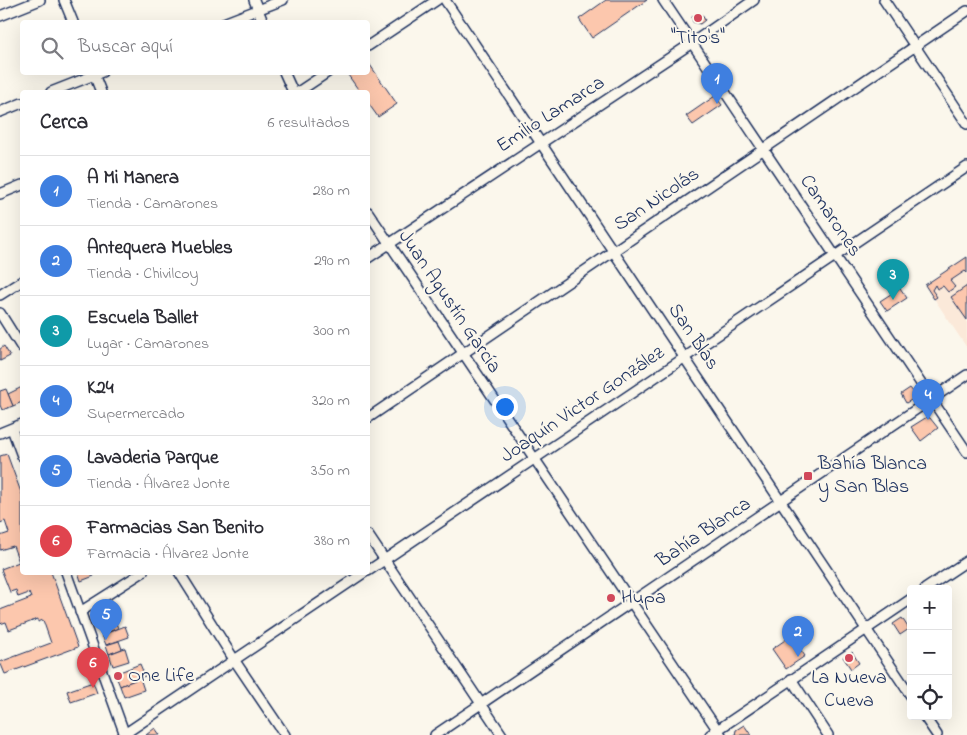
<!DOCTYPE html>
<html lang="es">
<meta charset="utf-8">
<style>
body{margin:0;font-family:"Indie Flower",sans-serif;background:#f7f7f7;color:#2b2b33}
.controls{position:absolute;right:15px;bottom:15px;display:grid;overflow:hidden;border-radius:5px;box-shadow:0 5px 20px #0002}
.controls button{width:45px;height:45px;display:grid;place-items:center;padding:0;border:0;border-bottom:1px solid #e1e1e2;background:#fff;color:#2b2b33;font:25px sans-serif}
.you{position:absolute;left:504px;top:406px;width:18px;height:18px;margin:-12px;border:4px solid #fff;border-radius:50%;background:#1a73e8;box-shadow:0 0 0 8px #1a73e833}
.badge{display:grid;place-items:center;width:32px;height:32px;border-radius:50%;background:#d1495b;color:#fff;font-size:16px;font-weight:700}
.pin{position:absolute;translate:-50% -41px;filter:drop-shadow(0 1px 2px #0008)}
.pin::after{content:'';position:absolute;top:26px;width:18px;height:15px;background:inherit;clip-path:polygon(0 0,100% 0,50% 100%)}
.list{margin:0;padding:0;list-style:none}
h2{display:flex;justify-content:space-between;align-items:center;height:65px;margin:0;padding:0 20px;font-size:21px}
h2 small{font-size:16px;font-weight:400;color:#7c7c81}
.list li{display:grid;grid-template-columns:32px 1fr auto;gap:15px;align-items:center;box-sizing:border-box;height:70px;padding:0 20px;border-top:1px solid #e1e1e2}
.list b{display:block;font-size:19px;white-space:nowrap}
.list p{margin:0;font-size:16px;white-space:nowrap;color:#7c7c81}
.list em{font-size:16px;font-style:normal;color:#7c7c81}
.icon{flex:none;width:28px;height:28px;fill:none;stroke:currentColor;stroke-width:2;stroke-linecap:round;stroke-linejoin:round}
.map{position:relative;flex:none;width:967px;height:735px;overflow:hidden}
.search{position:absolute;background:#fff;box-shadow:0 5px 20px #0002;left:20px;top:20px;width:350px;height:55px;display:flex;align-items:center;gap:12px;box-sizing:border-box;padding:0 18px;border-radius:5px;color:#7c7c81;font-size:19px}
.panel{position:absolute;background:#fff;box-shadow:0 5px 20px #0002;left:20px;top:90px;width:350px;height:485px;border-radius:5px}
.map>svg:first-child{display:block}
.built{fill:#fbe9d9}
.building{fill:#fcc7ad;stroke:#1b2f5e}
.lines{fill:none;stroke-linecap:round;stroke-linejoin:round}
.minor-casing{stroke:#1b2f5e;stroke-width:12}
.minor{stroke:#fbf7ec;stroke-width:9}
.poi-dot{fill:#d1495b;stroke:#fbf7ec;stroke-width:2}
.labels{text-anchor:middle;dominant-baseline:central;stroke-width:4;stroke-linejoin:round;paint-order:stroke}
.poi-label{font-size:20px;fill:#1b2f5e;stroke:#fbf7ec;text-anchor:start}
.street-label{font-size:20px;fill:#1b2f5e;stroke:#fbf7ec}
</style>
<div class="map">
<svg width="967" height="735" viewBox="0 0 967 735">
<rect width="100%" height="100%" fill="#fbf7ec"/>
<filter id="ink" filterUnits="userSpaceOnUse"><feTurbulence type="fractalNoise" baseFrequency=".02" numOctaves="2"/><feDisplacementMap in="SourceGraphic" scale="10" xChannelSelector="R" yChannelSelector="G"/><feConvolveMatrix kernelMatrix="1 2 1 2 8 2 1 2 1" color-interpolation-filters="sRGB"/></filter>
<g filter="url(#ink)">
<!-- built -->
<polygon class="built" points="967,257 967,348 925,285"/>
<!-- building -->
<g class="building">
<polygon points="606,0 647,0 592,38 579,19"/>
<polygon points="697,14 702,15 705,20 700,24 693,22 692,17"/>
<polygon points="368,62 397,104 378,117 368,103 368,92 360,92 348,75 351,72 368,72"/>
<polygon points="715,96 722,105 693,125 686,116"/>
<polygon points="967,257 967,273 965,271 950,281 955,287 948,292 943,286 937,289 935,285 932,290 937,297 934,299 925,285"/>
<polygon points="967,286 967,320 951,297"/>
<polygon points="900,288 907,298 887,311 880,301"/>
<polygon points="4,346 10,356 0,361 0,349"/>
<polygon points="22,387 22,402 13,406 8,394"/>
<polygon points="910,388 914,393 913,399 906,403 901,394"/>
<polygon points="6,389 13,406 2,410 0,405 0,391"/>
<polygon points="927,417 930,418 938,428 921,441 911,427"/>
<polygon points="7,454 22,495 22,572 51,572 78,647 5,674 0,662 51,643 43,620 38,622 38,619 9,630 6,622 0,624 0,610 31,598 29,593 18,597 16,590 10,592 1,569 19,562 13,546 0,550 0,536 9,533 5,521 0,523 0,456"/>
<polygon points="78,572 93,572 94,576 81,581"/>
<polygon points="902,618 909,629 900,635 893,624"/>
<polygon points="114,619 118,628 102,635 99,625"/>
<polygon points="125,626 129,637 106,645 102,635"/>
<polygon points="791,636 805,656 786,669 772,649"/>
<polygon points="119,641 122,649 109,654 106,645"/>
<polygon points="125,648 129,661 113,666 109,654"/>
<polygon points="852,652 859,663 851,669 843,657"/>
<polygon points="140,664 145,676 120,686 115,674"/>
<polygon points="140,678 144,690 124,697 120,686"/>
<polygon points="93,682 97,693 71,702 67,691"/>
<polygon points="744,725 751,735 735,735 736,730"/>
<polygon points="155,728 160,735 146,735"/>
</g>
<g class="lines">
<!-- minor casing -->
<g class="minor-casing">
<g id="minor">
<polyline points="64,0 73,22"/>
<polyline points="254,0 263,22"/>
<polyline points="445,0 911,696"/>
<polyline points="663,0 967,452"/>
<polyline points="884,0 967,124"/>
<polyline points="0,16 40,0"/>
<polyline points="226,22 283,0"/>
<polyline points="368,46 437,0"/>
<polyline points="93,72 101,92"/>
<polyline points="284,72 293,92"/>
<polyline points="51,92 102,72"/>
<polyline points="298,92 328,72"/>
<polyline points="0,112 22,103"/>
<polyline points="0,194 22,185"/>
<polyline points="368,212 721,735"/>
<polyline points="368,258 692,43 754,0"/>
<polyline points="0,295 22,281"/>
<polyline points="0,313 22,348"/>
<polyline points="368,418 967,11"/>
<polyline points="12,429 22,456"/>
<polyline points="0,433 22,424"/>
<polyline points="368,535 502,735"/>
<polyline points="368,571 967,167"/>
<polyline points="66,572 125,735"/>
<polyline points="179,572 235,661 285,735"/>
<polyline points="925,589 967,561"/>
<polyline points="80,612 143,572"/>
<polyline points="791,679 828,735"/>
<polyline points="924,716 937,735"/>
<polyline points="123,735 365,572"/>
<polyline points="435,735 967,375"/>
<polyline points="710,735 911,599"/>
</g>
</g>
<!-- minor -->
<use href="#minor" class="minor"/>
</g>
</g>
<!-- markers -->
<g class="poi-dot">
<circle cx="698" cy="18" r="5"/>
<rect x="803" y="471" width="10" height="10" rx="2.5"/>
<circle cx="611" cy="598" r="5"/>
<circle cx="849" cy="658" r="5"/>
<circle cx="118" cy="676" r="5"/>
</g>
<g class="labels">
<!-- poi labels -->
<g class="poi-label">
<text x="698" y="38" text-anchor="middle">"Tito's"</text>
<text x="818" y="464">Bahía Blanca<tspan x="818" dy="23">y San Blas</tspan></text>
<text x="621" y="598">Hupa</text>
<text x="128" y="676">One Life</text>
<text x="849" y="678" text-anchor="middle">La Nueva<tspan x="849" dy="23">Cueva</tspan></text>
</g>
<!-- street labels -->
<g class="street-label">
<text transform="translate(551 115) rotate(-33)">Emilio Lamarca</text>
<text transform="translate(657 200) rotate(-34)">San Nicolás</text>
<text transform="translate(830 216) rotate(56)">Camarones</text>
<text transform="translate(449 302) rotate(56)">Juan Agustín García</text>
<text transform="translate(693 337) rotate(56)">San Blas</text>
<text transform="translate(583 405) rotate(-34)">Joaquín Victor González</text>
<text transform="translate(704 533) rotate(-34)">Bahía Blanca</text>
</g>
</g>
</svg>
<div class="controls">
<button>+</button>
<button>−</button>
<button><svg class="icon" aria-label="locate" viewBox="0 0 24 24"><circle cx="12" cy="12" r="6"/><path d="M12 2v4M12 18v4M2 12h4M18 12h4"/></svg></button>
</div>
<div class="you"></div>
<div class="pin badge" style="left:717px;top:104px;background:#3f7fe0">1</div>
<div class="pin badge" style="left:798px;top:657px;background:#3f7fe0">2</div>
<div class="pin badge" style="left:893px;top:300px;background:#0f9aa8">3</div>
<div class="pin badge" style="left:928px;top:420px;background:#3f7fe0">4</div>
<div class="pin badge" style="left:106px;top:640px;background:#3f7fe0">5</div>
<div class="pin badge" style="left:93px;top:688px;background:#e0444e">6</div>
<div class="search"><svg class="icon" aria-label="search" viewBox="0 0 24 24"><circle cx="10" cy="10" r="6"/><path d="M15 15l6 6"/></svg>Buscar aquí</div>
<section class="panel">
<h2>Cerca<small>6 resultados</small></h2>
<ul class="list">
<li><span class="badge" style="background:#3f7fe0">1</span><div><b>A Mi Manera</b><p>Tienda · Camarones</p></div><em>280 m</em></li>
<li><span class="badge" style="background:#3f7fe0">2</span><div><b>Antequera Muebles</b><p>Tienda · Chivilcoy</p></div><em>290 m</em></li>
<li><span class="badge" style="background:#0f9aa8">3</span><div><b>Escuela Ballet</b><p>Lugar · Camarones</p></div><em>300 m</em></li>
<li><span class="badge" style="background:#3f7fe0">4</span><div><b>K24</b><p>Supermercado</p></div><em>320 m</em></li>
<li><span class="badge" style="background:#3f7fe0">5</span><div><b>Lavaderia Parque</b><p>Tienda · Álvarez Jonte</p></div><em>350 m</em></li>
<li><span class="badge" style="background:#e0444e">6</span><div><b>Farmacias San Benito</b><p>Farmacia · Álvarez Jonte</p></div><em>380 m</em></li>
</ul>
</section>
</div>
